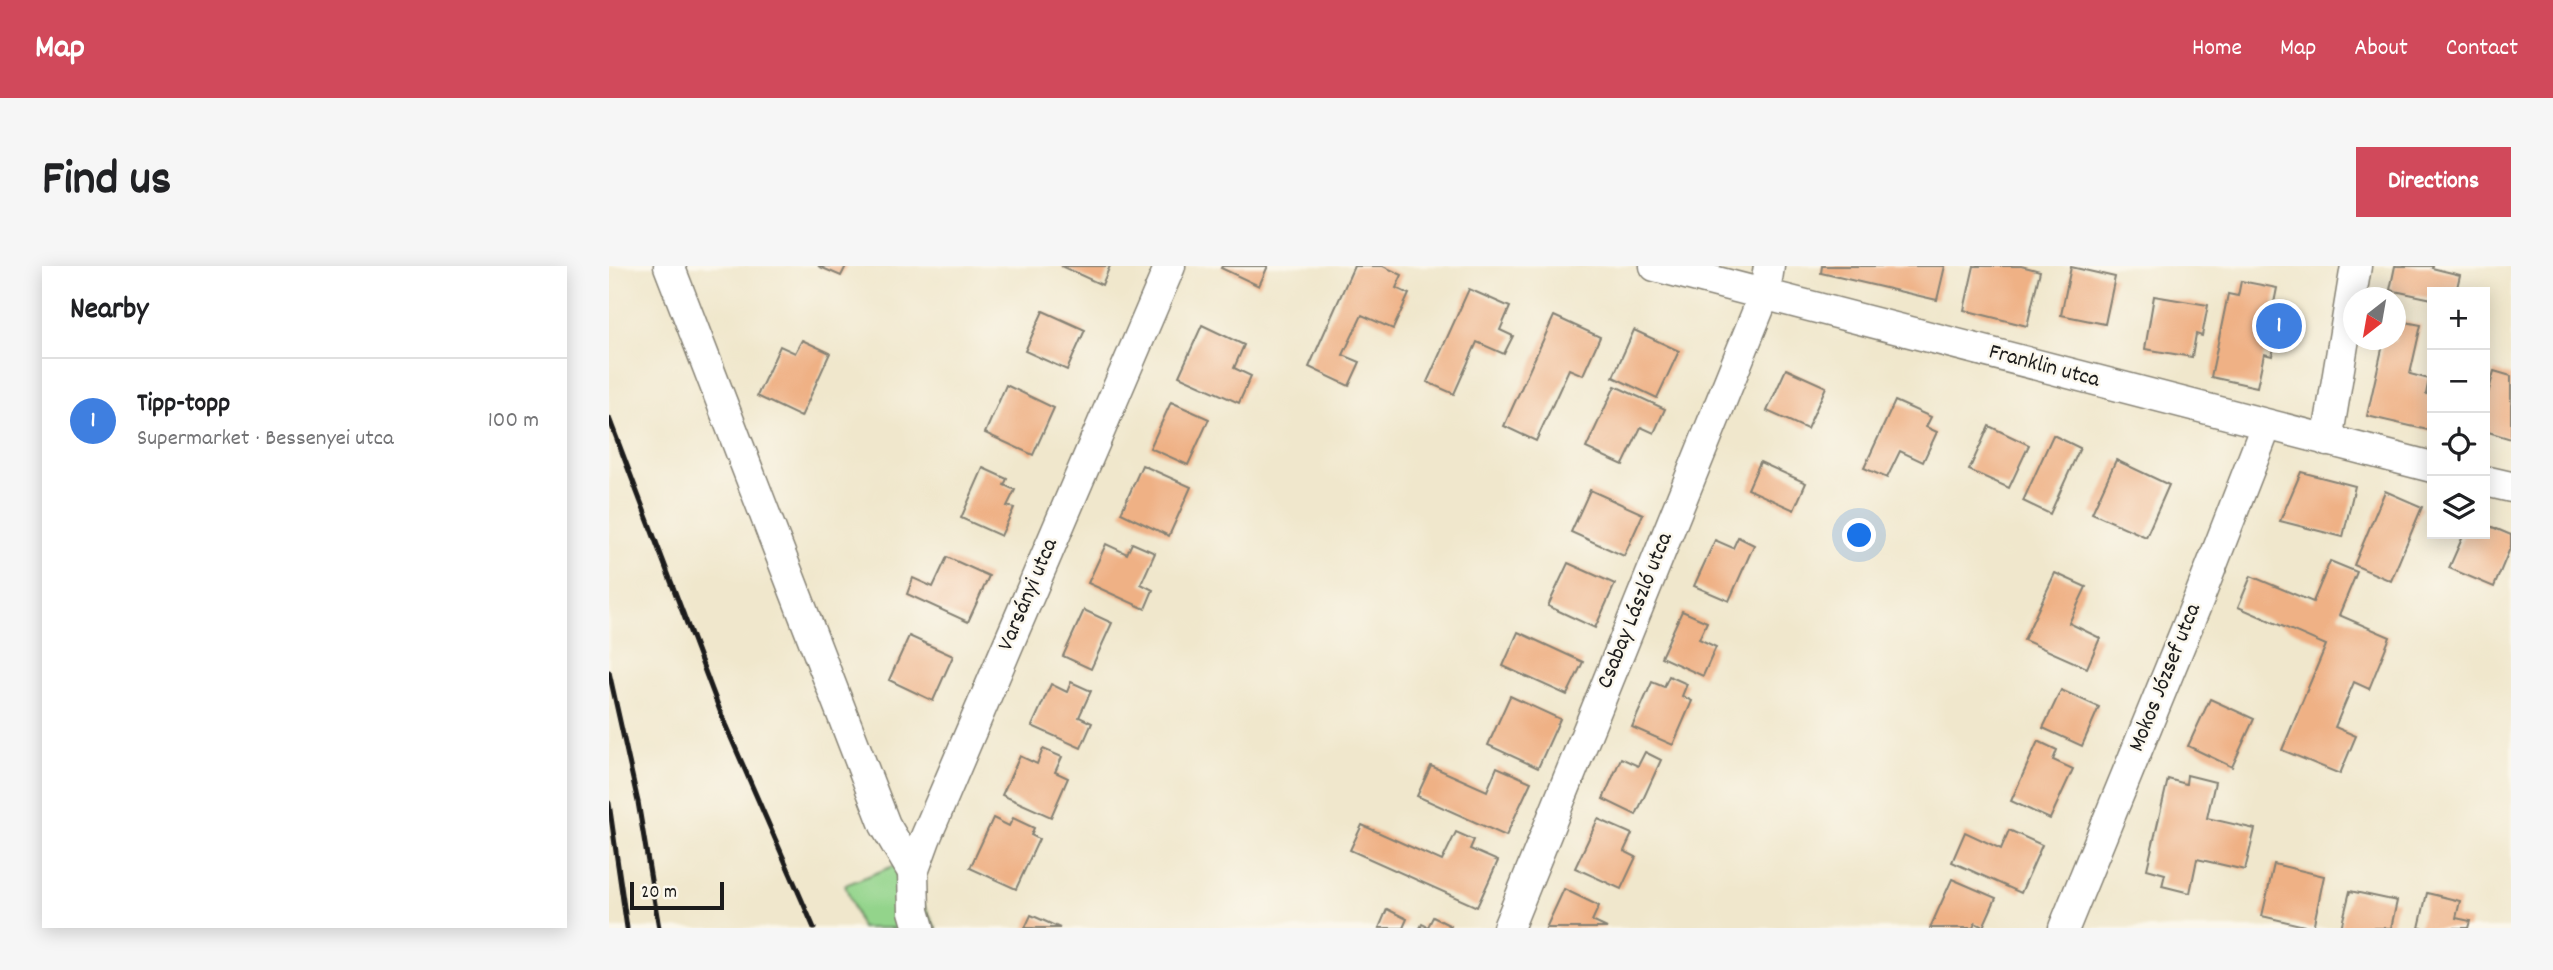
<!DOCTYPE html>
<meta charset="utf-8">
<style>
body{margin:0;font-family:Dekko,sans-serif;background:#f6f6f6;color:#202124}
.controls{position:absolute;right:21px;top:21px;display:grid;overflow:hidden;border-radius:0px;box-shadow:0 4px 18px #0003}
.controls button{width:63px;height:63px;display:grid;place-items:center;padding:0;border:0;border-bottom:2px solid #e0e0e0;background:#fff;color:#202124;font:35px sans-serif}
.compass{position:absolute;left:1734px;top:21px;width:63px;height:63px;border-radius:50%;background:#fff;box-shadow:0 4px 18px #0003;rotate:211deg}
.scale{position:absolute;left:21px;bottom:18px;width:94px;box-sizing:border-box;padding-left:7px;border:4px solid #1c1c1c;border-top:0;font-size:19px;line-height:24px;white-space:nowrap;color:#1c1c1c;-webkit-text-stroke:5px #fbf7ec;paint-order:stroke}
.you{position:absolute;left:1251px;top:270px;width:24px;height:24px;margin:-18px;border:5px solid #fff;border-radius:50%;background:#1a73e8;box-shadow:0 0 0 10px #1a73e833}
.badge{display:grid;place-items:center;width:46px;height:46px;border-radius:50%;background:#d1495b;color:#fff;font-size:23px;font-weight:700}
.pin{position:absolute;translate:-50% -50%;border:4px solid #fff;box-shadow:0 2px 7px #0006}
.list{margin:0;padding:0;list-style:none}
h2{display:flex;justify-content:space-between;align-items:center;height:91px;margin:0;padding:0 28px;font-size:30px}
h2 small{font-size:23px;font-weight:400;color:#757577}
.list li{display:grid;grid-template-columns:46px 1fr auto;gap:21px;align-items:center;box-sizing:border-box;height:126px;padding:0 28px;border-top:2px solid #e0e0e0}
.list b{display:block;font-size:26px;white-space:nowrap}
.list p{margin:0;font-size:23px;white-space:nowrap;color:#757577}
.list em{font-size:23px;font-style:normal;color:#757577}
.icon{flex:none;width:38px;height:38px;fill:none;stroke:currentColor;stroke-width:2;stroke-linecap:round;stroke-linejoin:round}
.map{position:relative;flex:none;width:1902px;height:662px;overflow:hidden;border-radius:0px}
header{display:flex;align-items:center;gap:42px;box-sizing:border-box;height:98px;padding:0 35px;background:#d1495b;color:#fff}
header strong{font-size:33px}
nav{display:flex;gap:38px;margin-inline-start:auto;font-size:24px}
.intro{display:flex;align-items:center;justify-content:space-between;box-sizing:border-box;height:168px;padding:0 42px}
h1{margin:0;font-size:49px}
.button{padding:18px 32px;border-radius:0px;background:#d1495b;color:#fff;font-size:24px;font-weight:700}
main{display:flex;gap:42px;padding:0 42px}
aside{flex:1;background:#fff;border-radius:0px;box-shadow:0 4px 18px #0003}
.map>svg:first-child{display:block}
.green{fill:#93d48b;stroke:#587854;stroke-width:2}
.building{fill:#efb185}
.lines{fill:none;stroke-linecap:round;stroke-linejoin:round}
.street-casing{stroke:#868274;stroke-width:33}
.street{stroke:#fff;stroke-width:30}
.rail{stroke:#1c1c1c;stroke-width:5}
.labels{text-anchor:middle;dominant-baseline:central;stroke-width:5;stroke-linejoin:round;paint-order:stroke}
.street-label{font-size:23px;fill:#1c1c1c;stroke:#fbf7ec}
</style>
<header>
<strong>Map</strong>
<nav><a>Home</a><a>Map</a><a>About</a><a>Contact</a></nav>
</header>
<div class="intro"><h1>Find us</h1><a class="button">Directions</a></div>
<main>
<aside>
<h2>Nearby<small></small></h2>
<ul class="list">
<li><span class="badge" style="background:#3f7fe0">1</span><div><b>Tipp-topp</b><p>Supermarket · Bessenyei utca</p></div><em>100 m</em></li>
</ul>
</aside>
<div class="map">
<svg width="1902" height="662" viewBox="0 0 1902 662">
<rect width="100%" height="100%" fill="#fbf7ec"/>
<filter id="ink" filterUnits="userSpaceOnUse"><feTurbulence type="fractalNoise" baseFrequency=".0143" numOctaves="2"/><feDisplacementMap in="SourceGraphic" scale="14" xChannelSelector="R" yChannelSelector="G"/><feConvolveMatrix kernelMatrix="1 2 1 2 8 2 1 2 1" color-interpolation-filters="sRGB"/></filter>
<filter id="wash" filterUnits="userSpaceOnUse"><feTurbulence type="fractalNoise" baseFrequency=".00686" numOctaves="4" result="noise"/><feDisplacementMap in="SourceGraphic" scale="28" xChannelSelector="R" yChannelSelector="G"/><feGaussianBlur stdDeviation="1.57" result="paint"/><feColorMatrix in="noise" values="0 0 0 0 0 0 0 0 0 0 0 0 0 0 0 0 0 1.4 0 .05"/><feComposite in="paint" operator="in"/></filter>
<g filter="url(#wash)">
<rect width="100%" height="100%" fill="#f0e7cc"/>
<!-- green -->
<polygon class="green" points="292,597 327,662 252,662 236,619"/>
<g id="blocks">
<!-- building -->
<g class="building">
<polygon points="209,0 237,0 232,10"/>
<polygon points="452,0 501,0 493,19"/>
<polygon points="613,0 659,0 650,20 612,2"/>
<polygon points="745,0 774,0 793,9 787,22 800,28 784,63 753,49 734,89 751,96 740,120 700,101"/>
<polygon points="1213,0 1336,0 1328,34 1212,7"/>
<polygon points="1365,0 1412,0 1431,5 1418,60 1355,44"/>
<polygon points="1786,0 1824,0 1823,2 1851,9 1847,26 1823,26 1823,33 1781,24"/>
<polygon points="1462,1 1506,11 1496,58 1452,49"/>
<polygon points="1632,15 1668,22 1660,62 1668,63 1663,90 1655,88 1648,121 1602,111 1619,28 1629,30"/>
<polygon points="860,23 901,41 891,64 904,70 895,88 868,76 845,128 818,116"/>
<polygon points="1545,30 1599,39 1593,70 1587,68 1583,91 1536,83"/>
<polygon points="434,45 476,64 458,104 416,85"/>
<polygon points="945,50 991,71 974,109 960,103 927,175 895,160"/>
<polygon points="1786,54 1812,59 1801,108 1820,113 1817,128 1823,129 1823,165 1758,150 1775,74 1786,74"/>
<polygon points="593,59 635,79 625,102 642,110 630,137 570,110"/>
<polygon points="1025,64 1070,85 1048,132 1004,111"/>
<polygon points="193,74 221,87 192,151 148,130 171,80 186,87"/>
<polygon points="1177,103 1217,121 1198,163 1158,145"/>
<polygon points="1885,105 1902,110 1902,173 1876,165 1876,139"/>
<polygon points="397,119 445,142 424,189 376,167"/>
<polygon points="1006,120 1056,143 1045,167 1032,161 1014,199 977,182"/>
<polygon points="1286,135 1322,151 1317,161 1328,166 1314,196 1291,185 1278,212 1255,202"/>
<polygon points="562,136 600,153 579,199 541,182"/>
<polygon points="1380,160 1420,179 1400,222 1360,204"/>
<polygon points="1444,169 1471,182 1441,248 1414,235"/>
<polygon points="1507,194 1560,219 1537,271 1483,247"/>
<polygon points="1151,196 1197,217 1185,244 1139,223"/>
<polygon points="533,199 582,221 560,270 512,247"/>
<polygon points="374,202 398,213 395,219 406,224 398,240 405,242 392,270 352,252"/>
<polygon points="1692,206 1746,220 1734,271 1671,255"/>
<polygon points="981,224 1034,248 1015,290 962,266"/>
<polygon points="1776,225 1813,241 1782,315 1745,299"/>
<polygon points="1876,258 1902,269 1902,280 1885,321 1840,302 1855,268 1876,268"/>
<polygon points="1129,271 1145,279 1120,335 1085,320 1106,274 1124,282"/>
<polygon points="523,277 546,287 532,318 544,324 536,343 479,317 497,278 518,288"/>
<polygon points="338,291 380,310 359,356 298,328 304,312 324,321"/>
<polygon points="1721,295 1748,306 1730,349 1781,371 1760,423 1745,416 1726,461 1747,470 1731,508 1673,484 1717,379 1629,341 1642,310 1704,336"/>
<polygon points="959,297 1006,318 986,362 939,340"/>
<polygon points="1446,307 1477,321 1460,357 1491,372 1478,402 1415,374"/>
<polygon points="475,344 503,357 482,403 454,390"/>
<polygon points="1073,345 1098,356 1090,373 1107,381 1094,410 1052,391"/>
<polygon points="909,366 974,396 958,429 894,400"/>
<polygon points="300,370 344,390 324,435 280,414"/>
<polygon points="1060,410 1078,418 1073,430 1083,435 1064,479 1023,461 1043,416 1055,421"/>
<polygon points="462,416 482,425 470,451 483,457 472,482 423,460 442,418 458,426"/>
<polygon points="1452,424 1490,441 1473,480 1434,462"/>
<polygon points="901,430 951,453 929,502 879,479"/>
<polygon points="1601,433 1645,453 1623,501 1579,480"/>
<polygon points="1429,475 1448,484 1444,494 1464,503 1441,553 1402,535"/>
<polygon points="434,483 453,491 446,506 459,512 442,551 393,529 411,490 428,498"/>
<polygon points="1036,486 1052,494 1027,549 994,533 1012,492 1029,500"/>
<polygon points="822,500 878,525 888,501 922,516 897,570 808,530"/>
<polygon points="1578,509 1606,516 1598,552 1646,563 1636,604 1588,593 1581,627 1553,620 1556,608 1538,603 1559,513 1577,518"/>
<polygon points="384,552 400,560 404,552 425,562 422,569 430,573 407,623 361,602"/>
<polygon points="989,553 1023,568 1015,585 1027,591 1012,623 966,602"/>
<polygon points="753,559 833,595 847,566 865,574 861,583 889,595 868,641 741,584"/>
<polygon points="1400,564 1433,579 1412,627 1343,596 1356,566 1392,583"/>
<polygon points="1665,598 1715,610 1704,662 1653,650"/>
<polygon points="1343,613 1387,632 1374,661 1366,657 1364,662 1321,662"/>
<polygon points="955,623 990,640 983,655 998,662 937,662"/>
<polygon points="1741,625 1788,635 1782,662 1732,662"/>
<polygon points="1818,627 1851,635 1847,652 1861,655 1859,662 1810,662"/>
<polygon points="778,643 798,653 794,662 770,662"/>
<polygon points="422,649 451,662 416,662"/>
<polygon points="824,651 842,660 841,662 811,662 813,658 819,661"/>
</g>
</g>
</g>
<g filter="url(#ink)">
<use href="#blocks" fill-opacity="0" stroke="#868274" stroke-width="2"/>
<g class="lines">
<!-- street casing -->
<g class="street-casing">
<g id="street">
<polyline points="60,0 276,559 304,606"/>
<polyline points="1046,0 1823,201"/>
<polyline points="1718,175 1747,0"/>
<polyline points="1876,215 1902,221"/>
<polyline points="310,662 305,645 304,606 316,573 561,0"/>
<polyline points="899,662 1156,27 1160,0"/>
<polyline points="1455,662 1590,332 1657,160"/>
</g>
</g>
<!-- street -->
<use href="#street" class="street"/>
<!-- rail -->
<g class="rail">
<polyline points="0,152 116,458 205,662"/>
<polyline points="0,406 29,536 50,662"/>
<polyline points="0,537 18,662"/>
</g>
</g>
</g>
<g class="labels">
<!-- street labels -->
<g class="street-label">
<text transform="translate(1435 101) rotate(15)">Franklin utca</text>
<text transform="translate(420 329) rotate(-67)">Varsányi utca</text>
<text transform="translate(1027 345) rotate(-68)">Csabay László utca</text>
<text transform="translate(1557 412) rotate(-68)">Mokos József utca</text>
</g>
</g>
</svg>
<div class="controls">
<button>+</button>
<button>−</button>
<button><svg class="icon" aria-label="locate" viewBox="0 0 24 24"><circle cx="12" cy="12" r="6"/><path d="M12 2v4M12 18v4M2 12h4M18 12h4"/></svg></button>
<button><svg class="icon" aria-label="layers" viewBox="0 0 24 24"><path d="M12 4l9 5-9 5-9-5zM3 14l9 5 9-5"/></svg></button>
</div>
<svg class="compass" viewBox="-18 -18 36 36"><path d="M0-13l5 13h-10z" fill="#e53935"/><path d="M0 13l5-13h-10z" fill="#757577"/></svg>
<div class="scale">20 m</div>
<div class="you"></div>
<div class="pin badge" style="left:1670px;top:60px;background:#3f7fe0">1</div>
</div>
</main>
